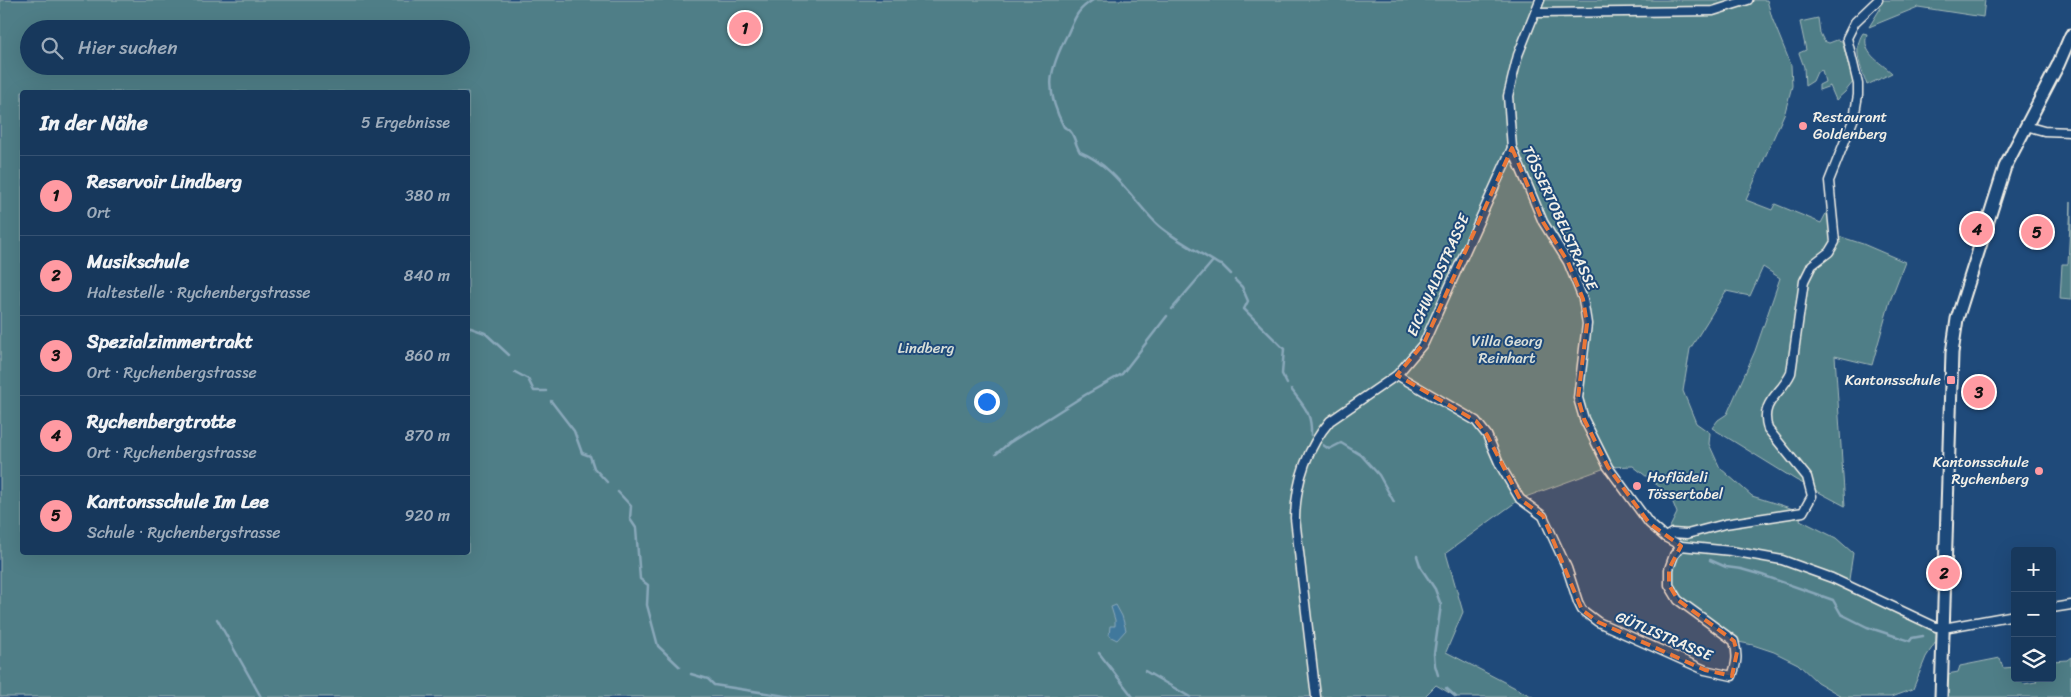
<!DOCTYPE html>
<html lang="de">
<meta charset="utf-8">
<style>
body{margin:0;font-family:Sriracha,sans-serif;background:#203f62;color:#f1f3f6}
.controls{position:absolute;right:15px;bottom:15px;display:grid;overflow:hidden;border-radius:5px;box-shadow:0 5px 20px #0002}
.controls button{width:45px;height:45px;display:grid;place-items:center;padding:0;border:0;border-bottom:1px solid #365272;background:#17385c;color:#f1f3f6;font:25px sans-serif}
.you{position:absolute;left:986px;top:401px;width:18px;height:18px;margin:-12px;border:4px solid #fff;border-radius:50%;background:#1a73e8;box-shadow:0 0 0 8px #1a73e833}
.badge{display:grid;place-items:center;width:32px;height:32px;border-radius:50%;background:#ff9aa2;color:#111;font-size:16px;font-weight:700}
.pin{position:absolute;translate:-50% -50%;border:2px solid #fff;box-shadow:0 1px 5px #0006}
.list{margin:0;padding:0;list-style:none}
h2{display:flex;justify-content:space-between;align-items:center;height:65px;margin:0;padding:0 20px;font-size:21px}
h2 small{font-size:16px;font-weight:400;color:#9eacbb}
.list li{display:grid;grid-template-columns:32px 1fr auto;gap:15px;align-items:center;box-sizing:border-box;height:80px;padding:0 20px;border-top:1px solid #365272}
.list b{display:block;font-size:19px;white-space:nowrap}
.list p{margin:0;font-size:16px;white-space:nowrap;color:#9eacbb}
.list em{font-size:16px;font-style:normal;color:#9eacbb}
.icon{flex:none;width:28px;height:28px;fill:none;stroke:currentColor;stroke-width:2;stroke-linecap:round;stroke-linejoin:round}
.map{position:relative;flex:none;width:2071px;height:697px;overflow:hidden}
.search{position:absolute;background:#17385c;box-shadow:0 5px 20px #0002;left:20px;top:20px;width:450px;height:55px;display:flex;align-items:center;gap:12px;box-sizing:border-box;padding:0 18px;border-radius:28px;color:#9eacbb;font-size:19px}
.panel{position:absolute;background:#17385c;box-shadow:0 5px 20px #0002;left:20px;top:90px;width:450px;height:465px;border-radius:5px}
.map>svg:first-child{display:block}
.green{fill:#507e87;stroke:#a2b8b8;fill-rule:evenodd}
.water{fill:#41789c;stroke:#89a8ba}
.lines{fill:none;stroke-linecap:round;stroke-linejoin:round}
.stream{stroke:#89a8ba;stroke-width:2.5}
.street-casing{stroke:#f4f1e8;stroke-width:11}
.secondary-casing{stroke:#f4f1e8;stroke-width:15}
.street{stroke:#1f4a7a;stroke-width:8}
.secondary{stroke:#1f4a7a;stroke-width:11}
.marked{fill:#ea7738;fill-opacity:0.2;stroke:#ea7738;stroke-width:4;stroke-dasharray:10 6;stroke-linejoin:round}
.poi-dot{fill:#ff9aa2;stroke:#1f4a7a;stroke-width:2}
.labels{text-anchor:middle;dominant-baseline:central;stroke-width:4;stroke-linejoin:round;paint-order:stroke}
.poi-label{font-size:15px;fill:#f4f1e8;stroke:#1f4a7a;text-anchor:start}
.street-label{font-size:15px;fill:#f4f1e8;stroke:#1f4a7a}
.park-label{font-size:15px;fill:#dbe0d9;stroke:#1f4a7a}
</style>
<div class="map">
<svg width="2071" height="697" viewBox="0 0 2071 697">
<rect width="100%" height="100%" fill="#1f4a7a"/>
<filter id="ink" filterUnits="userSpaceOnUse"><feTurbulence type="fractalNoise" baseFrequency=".02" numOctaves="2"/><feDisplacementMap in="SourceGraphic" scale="10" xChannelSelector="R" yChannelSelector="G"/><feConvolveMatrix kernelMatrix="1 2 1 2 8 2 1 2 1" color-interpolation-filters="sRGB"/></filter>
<g filter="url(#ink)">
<!-- green -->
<g class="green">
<path d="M 0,0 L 1767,0 L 1772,18 L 1791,65 L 1792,86 L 1785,112 L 1746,200 L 1772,210 L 1775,204 L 1821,223 L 1830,206 L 1835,235 L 1863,244 L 1905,262 L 1890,301 L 1872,365 L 1835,356 L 1845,506 L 1796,480 L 1712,428 L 1718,420 L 1727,414 L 1755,351 L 1780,278 L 1763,267 L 1750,296 L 1726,291 L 1690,349 L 1683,391 L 1696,423 L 1710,433 L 1709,444 L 1720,468 L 1752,496 L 1803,512 L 1800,520 L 1836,538 L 1853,553 L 1848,586 L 1936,627 L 1937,640 L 1926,657 L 1913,689 L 1891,697 L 1843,697 L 1817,682 L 1798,664 L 1774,652 L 1753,645 L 1734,641 L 1678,600 L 1669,585 L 1669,569 L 1681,546 L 1665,537 L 1677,513 L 1670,495 L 1633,466 L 1608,467 L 1520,499 L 1446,553 L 1463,612 L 1446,652 L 1533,697 L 1456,697 L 1436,685 L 1424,697 L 0,697 ZM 29,29 L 461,29 L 461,66 L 29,66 ZM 22,92 L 468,92 L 468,552 L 22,552 Z"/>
<polygon points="1878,0 1985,0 1983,17 1918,7 1869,27 1880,9 1875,2"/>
<polygon points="1818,18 1820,33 1824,41 1829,43 1837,40 1842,41 1853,82 1845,92 1836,100 1830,86 1819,90 1819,85 1825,82 1822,70 1817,72 1813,81 1805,86 1804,67 1799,53 1806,50 1800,22"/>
<path d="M 1863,33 L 1867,34 C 1861,53 1879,61 1892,73 L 1867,85 C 1861,68 1852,49 1863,33 Z"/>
<polygon points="2071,202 2071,300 2060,299 2062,264 2068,264"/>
<polygon points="2071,657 2071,697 1941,697 1942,675 1958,672 1960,666 2000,658 2003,668 2015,667 2013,673 2015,678 2018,678 2024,684 2036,682 2037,678 2052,678 2052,661 2067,660"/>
</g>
<!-- water -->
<polygon class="water" points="1116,605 1122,616 1126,630 1117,640 1109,636 1110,626 1115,626 1115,620 1111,607"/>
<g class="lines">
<!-- stream -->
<g class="stream">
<path d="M 1093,0 C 1077,10 1076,16 1068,33 C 1049,70 1044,89 1064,127 C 1075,131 1074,143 1080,152 C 1113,165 1132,199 1156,223 C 1170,237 1201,253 1218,264 L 1222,265 L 1231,274"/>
<polyline points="1235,280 1242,287 1248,301 1244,309 1284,349 1282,374 1287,384"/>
<polyline points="1172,309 1213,261"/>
<polyline points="468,327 485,333 509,355"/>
<polyline points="515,372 528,379 534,391 546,391"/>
<path d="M 1291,389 C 1304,407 1312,412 1311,435"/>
<polyline points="551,401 574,431 582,453 590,456 594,468 607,482"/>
<polyline points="1323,445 1329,449 1341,443 1361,455 1379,475 1394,502"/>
<polyline points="996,454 1009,443 1085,395 1122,374 1167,316"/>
<polyline points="618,492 631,506 630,519 636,528 640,579 648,585 647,605 658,646 680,667"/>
<polyline points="1417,556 1421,568 1435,589 1441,605 1434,654 1435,665 1438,675"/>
<polyline points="1710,560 1726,567 1741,569 1762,575 1833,600 1841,614 1867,627 1910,641 1912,638 1923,636"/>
<polyline points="217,619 261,697"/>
<polyline points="1099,653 1133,697"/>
<polyline points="1145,671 1190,697"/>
<polyline points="691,674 708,679 714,685 792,697"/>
<polyline points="1446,688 1456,697"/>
</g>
<!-- street casing -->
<g class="street-casing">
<g id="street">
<polyline points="1540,0 1518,55 1508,96 1512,148 1543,222 1568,262 1583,299 1587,324 1578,398 1584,419 1608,467 1649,523 1665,537 1681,546 1731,551 1782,560 1832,578 1936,627 1949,627 2015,615"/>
<polyline points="1537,13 1713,11 1748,0"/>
<polyline points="2026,126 2044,131 2071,132"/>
<path d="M 1397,375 L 1476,421 L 1487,435 L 1500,465 L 1520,499 L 1543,516 L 1567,568 L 1578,602 L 1582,610 L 1598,622 L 1705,670 L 1732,676 C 1737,663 1738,655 1734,641 L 1678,600 L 1669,585 L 1669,569 L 1674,555 L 1681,546"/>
<path d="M 1665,537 L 1672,533 L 1687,534 L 1725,524 L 1803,512 L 1812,496 L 1807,477 L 1768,429 C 1759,401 1781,395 1791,373 L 1804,281 L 1812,265 L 1829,252 L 1835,242 L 1829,181 L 1854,118 L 1858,95 L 1858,84 L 1847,38 L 1855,22 L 1878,0"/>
<polyline points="2052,608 2071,605"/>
<path d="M 1316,697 L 1295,518 C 1296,482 1306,449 1330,421 L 1397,375 L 1424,343 L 1512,148"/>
</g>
</g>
<!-- secondary casing -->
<g class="secondary-casing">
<polyline id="secondary" points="1941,697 1952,353 1957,319 2005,167 2058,65 2071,35"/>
</g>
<!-- street -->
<use href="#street" class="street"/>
<!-- secondary -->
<use href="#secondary" class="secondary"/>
</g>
</g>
<!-- marked area -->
<path class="marked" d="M 1512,148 L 1543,222 L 1568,262 L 1583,299 L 1587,324 L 1578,398 L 1584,419 L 1608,467 L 1649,523 L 1681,546 L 1669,569 L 1669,585 L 1678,600 L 1734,641 L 1737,652 L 1732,676 L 1705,670 L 1598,622 L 1582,610 L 1543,516 L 1520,499 L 1487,435 L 1476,421 L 1397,375 L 1424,343 Z"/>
<!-- markers -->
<g class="poi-dot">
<circle cx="1803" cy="126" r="5"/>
<rect x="1946" y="375" width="10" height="10" rx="2.5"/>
<circle cx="2039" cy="471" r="5"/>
<circle cx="1637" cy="486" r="5"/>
</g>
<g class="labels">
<!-- poi labels -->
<g class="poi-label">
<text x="1813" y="117">Restaurant<tspan x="1813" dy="17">Goldenberg</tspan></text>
<text x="1941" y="380" text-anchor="end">Kantonsschule</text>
<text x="2029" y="462" text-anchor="end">Kantonsschule<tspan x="2029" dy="17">Rychenberg</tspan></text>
<text x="1647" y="477">Hoflädeli<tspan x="1647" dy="17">Tössertobel</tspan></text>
</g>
<!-- street labels -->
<g class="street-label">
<text transform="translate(1560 218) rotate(65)">TÖSSERTOBELSTRASSE</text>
<text transform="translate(1438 275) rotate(-66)">EICHWALDSTRASSE</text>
<text transform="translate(1664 636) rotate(23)">GÜTLISTRASSE</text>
</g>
<!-- park labels -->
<g class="park-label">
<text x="1507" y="341">Villa Georg<tspan x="1507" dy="17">Reinhart</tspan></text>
<text x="926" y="348">Lindberg</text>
</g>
</g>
</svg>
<div class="controls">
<button>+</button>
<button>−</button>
<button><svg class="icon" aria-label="layers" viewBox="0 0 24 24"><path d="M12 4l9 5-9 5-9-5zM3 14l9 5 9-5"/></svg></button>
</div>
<div class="you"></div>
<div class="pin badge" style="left:745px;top:28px">1</div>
<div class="pin badge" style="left:1944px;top:573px">2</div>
<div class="pin badge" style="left:1979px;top:392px">3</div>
<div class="pin badge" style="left:1977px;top:229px">4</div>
<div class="pin badge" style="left:2037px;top:232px">5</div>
<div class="search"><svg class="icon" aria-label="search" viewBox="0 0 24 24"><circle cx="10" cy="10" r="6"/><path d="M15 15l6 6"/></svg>Hier suchen</div>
<section class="panel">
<h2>In der Nähe<small>5 Ergebnisse</small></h2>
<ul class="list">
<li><span class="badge">1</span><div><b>Reservoir Lindberg</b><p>Ort</p></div><em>380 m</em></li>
<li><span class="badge">2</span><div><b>Musikschule</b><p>Haltestelle · Rychenbergstrasse</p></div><em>840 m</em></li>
<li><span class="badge">3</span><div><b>Spezialzimmertrakt</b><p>Ort · Rychenbergstrasse</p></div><em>860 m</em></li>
<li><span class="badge">4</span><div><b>Rychenbergtrotte</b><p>Ort · Rychenbergstrasse</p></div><em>870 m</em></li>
<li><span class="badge">5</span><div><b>Kantonsschule Im Lee</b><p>Schule · Rychenbergstrasse</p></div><em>920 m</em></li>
</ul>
</section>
</div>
